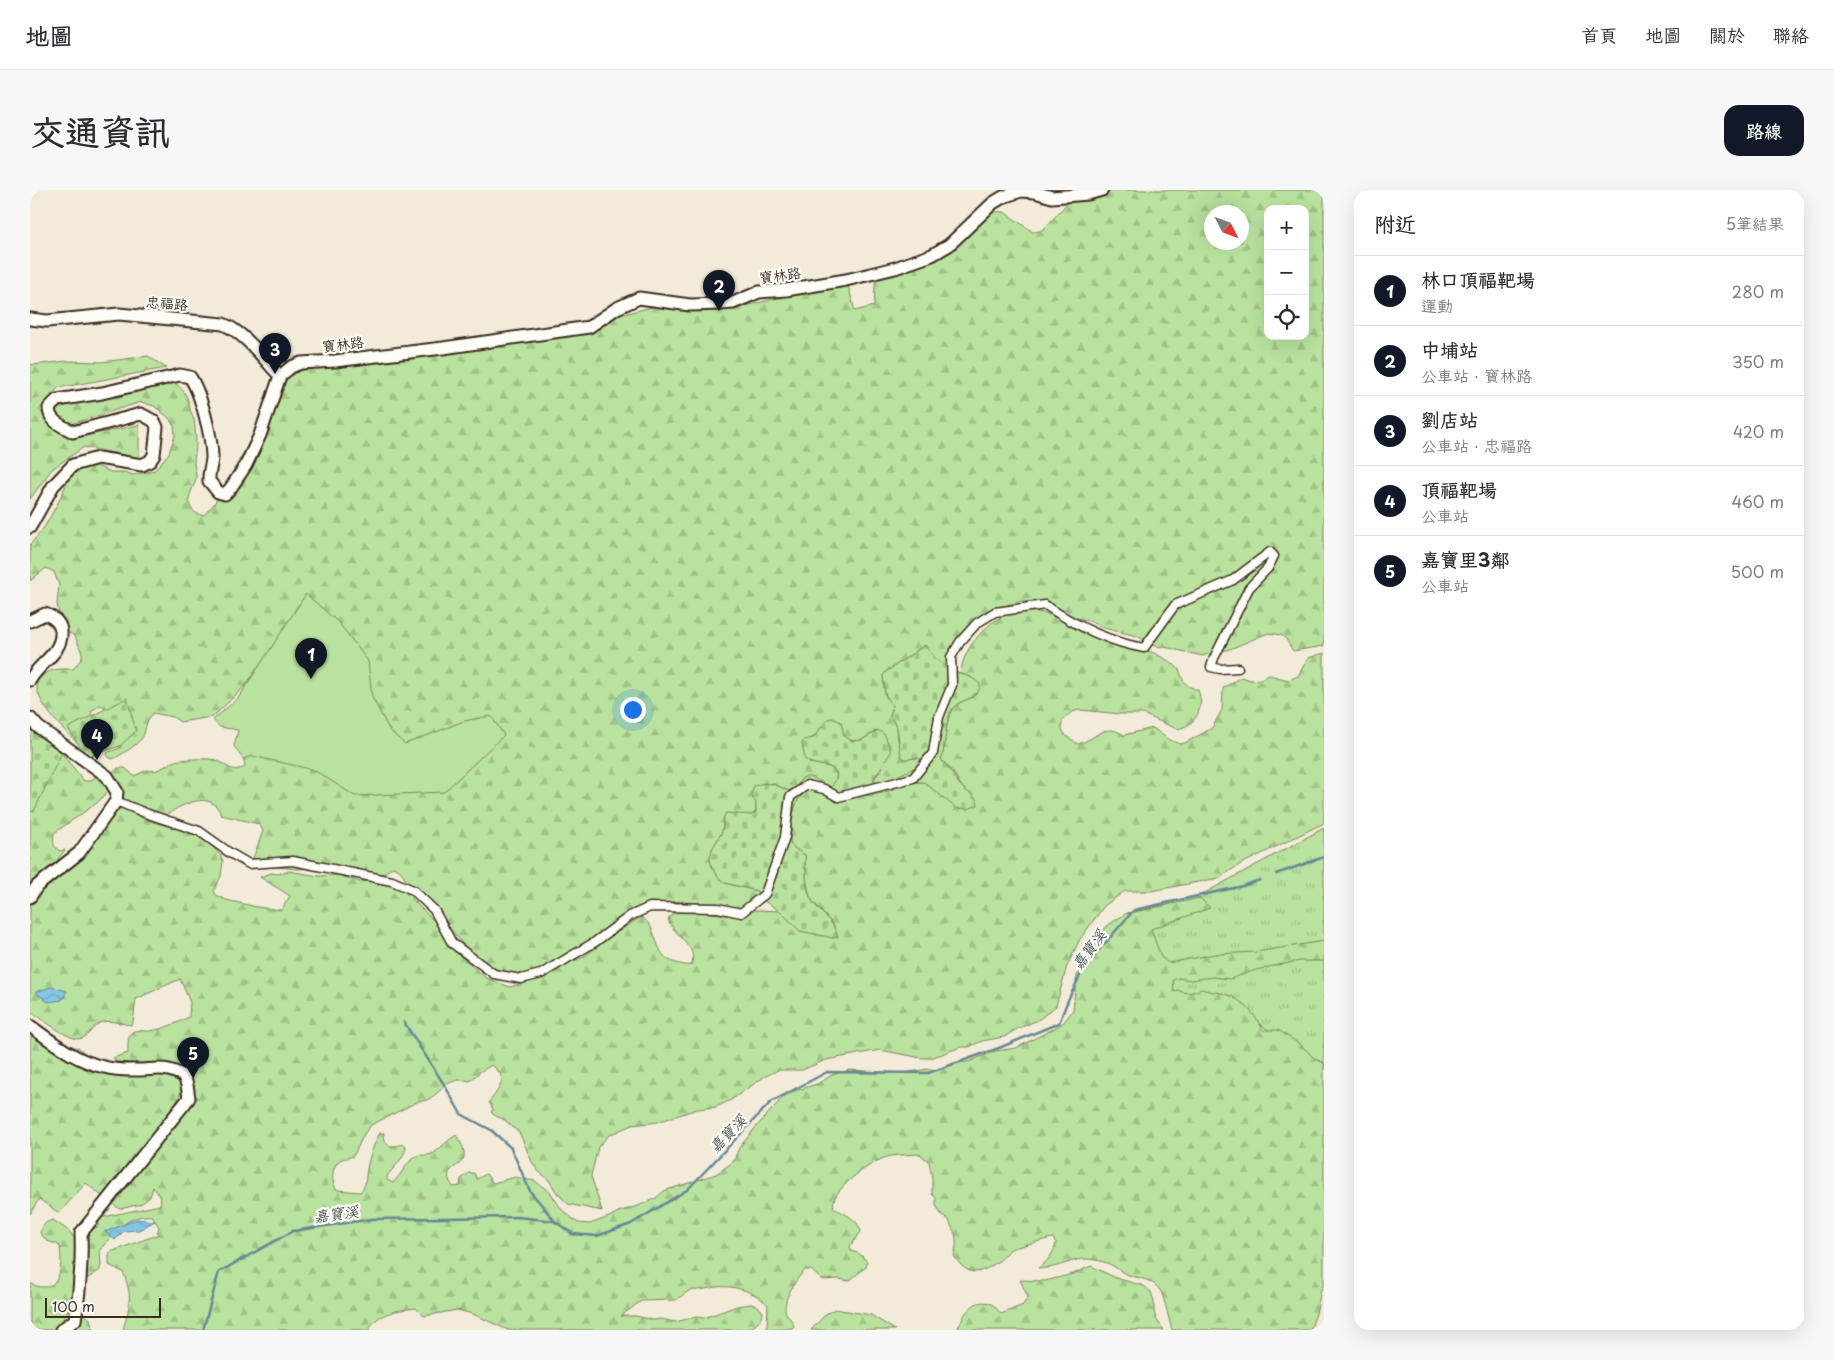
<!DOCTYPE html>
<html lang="zh-TW">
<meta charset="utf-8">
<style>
body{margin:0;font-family:"Playpen Sans","LXGW WenKai TC",sans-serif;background:#f7f7f7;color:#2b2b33}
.controls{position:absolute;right:15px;top:15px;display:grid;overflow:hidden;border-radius:10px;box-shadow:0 5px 20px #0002}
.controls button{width:45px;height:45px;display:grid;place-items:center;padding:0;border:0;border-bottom:1px solid #e1e1e2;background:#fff;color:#2b2b33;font:25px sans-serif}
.compass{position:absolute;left:1174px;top:15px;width:45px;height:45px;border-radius:50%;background:#fff;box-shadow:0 5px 20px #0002;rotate:132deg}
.scale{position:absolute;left:15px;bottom:12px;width:116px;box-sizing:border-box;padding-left:5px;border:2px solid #3b2a1e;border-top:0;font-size:14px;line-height:18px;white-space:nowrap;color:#3b2a1e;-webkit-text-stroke:4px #fdfcf7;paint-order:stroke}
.you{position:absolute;left:602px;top:519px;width:18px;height:18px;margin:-12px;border:4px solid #fff;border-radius:50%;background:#1a73e8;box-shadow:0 0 0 8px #1a73e833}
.badge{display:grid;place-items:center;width:32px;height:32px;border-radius:50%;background:#111827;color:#fff;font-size:16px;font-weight:700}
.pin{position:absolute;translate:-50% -41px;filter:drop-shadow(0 1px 2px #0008)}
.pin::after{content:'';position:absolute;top:26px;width:18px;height:15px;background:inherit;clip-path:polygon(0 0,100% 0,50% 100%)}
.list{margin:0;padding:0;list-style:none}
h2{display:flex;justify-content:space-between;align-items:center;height:65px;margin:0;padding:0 20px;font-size:21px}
h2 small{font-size:16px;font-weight:400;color:#7c7c81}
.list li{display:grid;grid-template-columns:32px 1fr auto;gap:15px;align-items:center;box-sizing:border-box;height:70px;padding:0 20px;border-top:1px solid #e1e1e2}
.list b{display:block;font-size:19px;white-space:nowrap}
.list p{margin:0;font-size:16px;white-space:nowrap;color:#7c7c81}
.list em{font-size:16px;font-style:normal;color:#7c7c81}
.icon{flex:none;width:28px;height:28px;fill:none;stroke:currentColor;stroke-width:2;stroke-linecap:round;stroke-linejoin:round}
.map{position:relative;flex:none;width:1294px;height:1140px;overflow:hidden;border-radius:15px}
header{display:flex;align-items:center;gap:30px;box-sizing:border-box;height:70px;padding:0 25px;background:#fff;border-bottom:1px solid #e1e1e2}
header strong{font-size:24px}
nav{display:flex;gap:28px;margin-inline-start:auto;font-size:18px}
.intro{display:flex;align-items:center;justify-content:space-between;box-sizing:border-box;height:120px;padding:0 30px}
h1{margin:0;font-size:35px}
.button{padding:12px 22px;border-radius:15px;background:#111827;color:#fff;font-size:18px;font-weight:700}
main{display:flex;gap:30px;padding:0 30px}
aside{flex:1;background:#fff;border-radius:15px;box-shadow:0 5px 20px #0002}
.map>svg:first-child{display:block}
.grass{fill:url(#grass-tufts);stroke:#7a865e}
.forest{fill:url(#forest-firs);stroke:#7a865e;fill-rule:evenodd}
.cemetery{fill:url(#cemetery-stones);stroke:#7a865e}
.green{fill:#b9e29e;stroke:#7a865e}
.water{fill:url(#water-waves);stroke:#678795}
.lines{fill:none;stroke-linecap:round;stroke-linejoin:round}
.stream{stroke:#678795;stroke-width:2.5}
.street-casing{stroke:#3b2a1e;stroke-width:11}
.secondary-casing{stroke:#3b2a1e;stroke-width:15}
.street{stroke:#fdfcf7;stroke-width:8}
.secondary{stroke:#fdfcf7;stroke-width:11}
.labels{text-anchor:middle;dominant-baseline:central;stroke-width:4.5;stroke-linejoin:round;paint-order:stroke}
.street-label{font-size:14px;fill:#3b2a1e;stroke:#fdfcf7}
.water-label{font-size:15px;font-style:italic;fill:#515859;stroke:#fdfcf7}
</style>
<header>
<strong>地圖</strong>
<nav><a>首頁</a><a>地圖</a><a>關於</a><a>聯絡</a></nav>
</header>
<div class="intro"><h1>交通資訊</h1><a class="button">路線</a></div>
<main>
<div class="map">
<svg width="1294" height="1140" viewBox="0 0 1294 1140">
<defs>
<pattern id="grass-tufts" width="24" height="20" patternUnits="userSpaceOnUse" patternTransform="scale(1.25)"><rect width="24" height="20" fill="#b9e29e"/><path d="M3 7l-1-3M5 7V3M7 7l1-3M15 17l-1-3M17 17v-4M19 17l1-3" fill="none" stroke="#a0c288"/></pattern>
<pattern id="forest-firs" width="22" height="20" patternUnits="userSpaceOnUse" patternTransform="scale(1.25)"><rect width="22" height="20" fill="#b9e29e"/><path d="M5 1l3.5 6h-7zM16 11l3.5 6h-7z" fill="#a0c288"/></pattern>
<pattern id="cemetery-stones" width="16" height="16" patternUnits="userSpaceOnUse" patternTransform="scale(1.25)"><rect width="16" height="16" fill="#b9e29e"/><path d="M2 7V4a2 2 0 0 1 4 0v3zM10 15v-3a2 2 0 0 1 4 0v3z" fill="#a0c288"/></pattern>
<pattern id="water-waves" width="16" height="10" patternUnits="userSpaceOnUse" patternTransform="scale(1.25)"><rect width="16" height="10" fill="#84c5e4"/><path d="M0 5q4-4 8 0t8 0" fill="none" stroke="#73a9c3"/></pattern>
</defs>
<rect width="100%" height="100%" fill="#f3ebd9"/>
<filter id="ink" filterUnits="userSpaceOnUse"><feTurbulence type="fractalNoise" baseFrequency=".02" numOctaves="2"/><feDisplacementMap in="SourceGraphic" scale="10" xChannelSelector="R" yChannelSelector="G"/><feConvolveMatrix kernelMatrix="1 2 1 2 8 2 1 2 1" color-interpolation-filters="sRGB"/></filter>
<g filter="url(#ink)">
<!-- grass -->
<polygon class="grass" points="1294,638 1294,883 1256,851 1218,827 1164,814 1144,801 1097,723 1169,706"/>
<!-- forest -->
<g class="forest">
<path d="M 1080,0 L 1294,0 L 1294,456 L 1263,461 L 1256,449 L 1251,445 L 1238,443 L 1200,459 L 1172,466 L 1139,458 L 1125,456 L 1107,446 L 1074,438 L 1062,432 L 1043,427 L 1012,413 L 991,411 L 965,419 L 946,429 L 928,447 L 922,460 L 920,473 L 914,477 L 900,463 L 895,455 L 856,482 L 853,485 L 855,504 L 863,516 L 860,526 L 867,537 L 868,551 L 874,569 L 888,568 L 891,570 L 890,575 L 887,578 L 855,592 L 846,594 L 843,590 L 852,579 L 847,540 L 832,550 L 822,551 L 814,546 L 810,532 L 798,529 L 783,548 L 774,550 L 779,573 C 797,576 816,577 801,598 L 772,588 L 767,596 L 759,601 L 742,593 L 726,613 L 726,622 L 721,625 L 694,627 L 692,642 L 682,659 L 695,693 L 727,701 L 731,709 L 705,720 L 666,715 L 651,711 L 622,714 L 571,746 L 511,780 L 492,788 L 478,788 L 450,774 L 416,734 L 381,702 C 374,692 376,680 362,677 L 353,685 L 345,687 L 326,679 L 313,677 L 267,679 L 247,677 L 226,678 L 222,671 L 233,641 L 229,634 L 191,625 C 182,597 148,616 134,627 L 91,612 L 80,585 L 88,578 L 95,578 L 104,586 L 117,580 C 131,584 137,571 150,570 C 157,569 179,568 186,570 C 197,574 200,584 215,577 L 213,565 L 258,438 L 214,497 L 186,524 L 182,527 L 150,532 L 143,527 L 123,523 C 114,533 117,539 112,548 C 107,555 91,565 83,569 L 78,567 L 77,563 L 90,558 L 89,553 L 75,517 L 70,515 L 62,521 L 61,525 L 65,534 L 52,557 C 39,545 0,510 8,490 C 20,478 26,479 43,479 L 52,468 L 52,463 L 45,446 L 37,442 L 35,432 L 29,424 L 27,414 L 29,395 L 24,382 L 16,378 L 0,391 L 0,355 L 15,336 L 29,311 L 38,290 L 47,279 L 59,273 L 81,282 L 94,282 L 103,285 L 125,280 L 139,263 L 145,245 L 144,236 L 139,228 L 124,216 L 111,212 L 38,235 L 29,234 L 25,222 L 28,218 L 131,189 C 148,190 158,203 160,219 C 161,223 163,226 164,230 C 165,237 166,246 166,254 C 166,260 164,267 164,273 C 164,278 167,284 166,288 C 165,296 159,302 159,311 C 159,318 166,326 174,325 L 184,314 L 223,246 L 231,227 L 260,180 L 296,172 L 497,152 L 565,140 L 572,137 L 582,127 L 622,117 L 657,116 L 685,120 L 699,120 L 817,91 L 825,121 L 844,116 L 846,81 L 880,72 L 904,57 L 917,53 L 954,21 L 974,22 L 1003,42 L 1010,41 L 1016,37 L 1039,11 L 1052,6 ZM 1238,19 L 1275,19 L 1275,146 L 1238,146 ZM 1182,22 L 1212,22 L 1212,52 L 1182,52 Z"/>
<polygon points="118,166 136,178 28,198 9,220 20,231 49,247 109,235 109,268 54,257 22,279 0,309 0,174 3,175 37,171 72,172"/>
<path d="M 991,421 C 1001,421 1012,422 1021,425 C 1032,428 1042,437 1052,441 C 1082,451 1117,455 1143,474 C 1157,483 1145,493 1168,500 C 1175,517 1166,536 1147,539 L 1113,524 L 1091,524 L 1050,520 C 1040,521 1026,531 1034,543 C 1037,548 1044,551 1048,554 C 1068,548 1074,532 1094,545 L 1123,538 L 1139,550 L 1150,554 L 1155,553 L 1182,538 L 1192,520 L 1193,498 L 1211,487 L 1220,490 L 1231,489 L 1239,485 L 1259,490 L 1268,486 L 1278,468 L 1294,463 L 1294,633 L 1209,675 L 1189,688 L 1121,701 L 1095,701 L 1074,716 L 1050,749 L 1037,776 L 1026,816 L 1008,830 L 987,839 L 974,847 L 952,851 L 939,857 L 931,857 L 901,868 L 892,868 L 850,860 L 796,870 L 772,880 L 748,880 L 734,887 L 701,910 L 686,917 L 667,919 L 628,932 L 602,935 L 579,945 L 568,957 L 561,986 L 572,1021 L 538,1014 L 527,1003 L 518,989 L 508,981 L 502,972 L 490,944 L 475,930 L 464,925 L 461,922 L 463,919 L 459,912 C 465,905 470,898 472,890 L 470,883 L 462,875 L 451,881 L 440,891 C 413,884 409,912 389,911 L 341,935 L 334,944 L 324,965 C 320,969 313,967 309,971 C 301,977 301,993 307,1000 L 330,1002 C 337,995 335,989 337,979 C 339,967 344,954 350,943 L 354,943 C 354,958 361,957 373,954 L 376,956 C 375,968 364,977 357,986 L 357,990 L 363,993 C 371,985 375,975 383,968 C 389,963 397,967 404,963 C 412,957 418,950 426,945 C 453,984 404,969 423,997 L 430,996 L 431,989 L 439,983 L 444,983 L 447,989 L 456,984 L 463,993 L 485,987 L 505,991 L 521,1003 L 532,1020 L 548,1033 L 560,1034 L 579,1027 L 588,1022 L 608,1016 L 626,1008 L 634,1001 L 686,984 L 703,972 L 709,958 L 726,937 L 752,908 L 761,902 L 787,894 L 802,885 L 819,880 L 872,883 L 899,879 L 909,880 L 923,873 L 938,872 L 965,861 L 986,858 L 1025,838 L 1034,832 L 1043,820 L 1046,790 L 1049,780 L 1061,756 L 1077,736 L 1095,724 L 1170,708 L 1180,718 L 1121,739 L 1131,767 L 1138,773 L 1186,764 L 1226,762 L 1294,751 L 1294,771 L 1270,771 L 1248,775 L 1226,780 L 1200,789 L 1183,787 L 1161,790 L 1148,788 L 1143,790 L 1144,802 L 1148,800 C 1156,805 1164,802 1172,799 C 1180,802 1188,802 1196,804 C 1213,810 1225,824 1233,840 L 1248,840 L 1271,855 L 1285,869 L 1294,873 L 1294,1094 L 1291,1100 L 1286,1124 L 1280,1140 L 1142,1140 C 1139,1131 1134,1105 1130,1100 C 1121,1088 1109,1089 1096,1084 C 1091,1082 1087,1078 1083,1076 C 1075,1071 1063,1069 1053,1069 C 1038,1071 1023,1080 1008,1078 C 1017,1073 1024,1063 1026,1053 L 1023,1048 C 1020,1048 983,1058 981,1059 C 977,1062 974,1067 970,1070 C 950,1085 938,1088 924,1066 C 925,1061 927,1055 926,1050 C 926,1043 921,1037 919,1030 L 911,1024 L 906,1015 L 906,1008 L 902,1004 L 902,987 L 899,972 L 890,964 C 878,965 865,964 854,968 C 840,973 798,1001 804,1018 C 815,1024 829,1030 831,1042 L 820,1056 L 821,1061 C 829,1063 832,1065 837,1072 L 836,1077 L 819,1091 L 809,1089 L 792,1090 L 781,1080 L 775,1080 C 767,1088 751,1111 756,1123 C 759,1128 763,1131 764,1137 L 759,1139 L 738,1140 L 737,1137 L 738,1115 C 726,1102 705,1095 687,1097 C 678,1098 669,1101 660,1100 L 646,1110 L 611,1111 L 591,1126 L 606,1126 L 623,1130 L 630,1129 L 645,1132 L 666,1127 L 674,1128 L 707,1116 L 721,1114 L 728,1116 L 733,1122 C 730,1133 725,1136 716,1140 L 478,1140 L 443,1124 L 427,1120 L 394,1126 L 386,1118 C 370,1120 346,1122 339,1140 L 93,1140 C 100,1115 103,1107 93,1082 L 79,1075 L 79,1064 L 83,1061 L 127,1045 L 129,1037 L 122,1026 C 98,1023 83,1044 70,1060 L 71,1076 L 69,1081 L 55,1090 L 55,1042 L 68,1037 L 69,1028 L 130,1015 L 131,1008 L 123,997 L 120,1007 L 111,1014 L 90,1019 L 81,1013 L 161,908 L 142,875 L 86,872 L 83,868 L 98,863 C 98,857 97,848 101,843 C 106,838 114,842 120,841 C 134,839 147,833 159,827 L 160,812 L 150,789 L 106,809 L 103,832 L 101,835 C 93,834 81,830 73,832 C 63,833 59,849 48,849 C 36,848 11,828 0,821 L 0,710 L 85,619 L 96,618 C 121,640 159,632 184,658 C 187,662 191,665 193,671 L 191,686 L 184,701 L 186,705 L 196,710 L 227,717 L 251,720 L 260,706 L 230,687 L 241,683 L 248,684 L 258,681 L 289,686 L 308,685 L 330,692 L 338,691 L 365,695 L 371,698 L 408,735 L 415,748 L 428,764 L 456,788 L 480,797 L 500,791 L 520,782 L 529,776 L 554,767 L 577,749 L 611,727 C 630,737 622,767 646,773 C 651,774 656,776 661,775 C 670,757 642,744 638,729 L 641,725 L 655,719 L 703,726 L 728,720 L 750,721 L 770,741 L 805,737 L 780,708 L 776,688 L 775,665 C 770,662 762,658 760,652 C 759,648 760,644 761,640 C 762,624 765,604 783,598 L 792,602 L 879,592 L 894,592 L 947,610 L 931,596 L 923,582 L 911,569 C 917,555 914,525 925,516 C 930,512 938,509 943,507 L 941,487 L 931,484 C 931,461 955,434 975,425 C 979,423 986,422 991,421 Z"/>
<path d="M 26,556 L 54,591 L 60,591 L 68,585 L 82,597 L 67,613 L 24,643 C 23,651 22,656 30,661 L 35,660 L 19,681 L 0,698 L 0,611 Z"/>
<polygon points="0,834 30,853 49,858 65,872 82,874 140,887 150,892 152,900 141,924 73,1007 56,993 29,1023 9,1009 0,1024"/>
<path d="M 23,1030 L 39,1041 L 49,1055 C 46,1078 46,1108 34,1128 C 31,1132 27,1136 23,1140 L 0,1140 L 0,1093 C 9,1099 23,1099 28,1087 C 32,1078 31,1067 30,1057 L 27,1054 L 17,1051 L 10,1043 C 13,1036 15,1031 23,1030 Z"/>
<path d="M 1061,1076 L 1086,1088 L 1114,1096 L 1121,1102 L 1124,1111 L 1124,1121 L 1126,1129 L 1134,1140 L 927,1140 C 933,1127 941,1108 959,1113 C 964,1114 968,1121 971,1124 L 993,1115 L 998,1107 L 990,1090 L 1015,1091 L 1043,1084 Z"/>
<polygon points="805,1119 841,1125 865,1140 781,1140 796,1124"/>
<polygon points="51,1124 55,1124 60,1129 63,1140 39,1140"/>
</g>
<!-- cemetery -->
<g class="cemetery">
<path d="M 895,455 C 903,468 914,477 928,483 C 937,486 943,487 950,494 C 950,509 934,508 925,516 C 914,525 917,554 911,569 C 918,577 924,586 930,595 C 936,603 946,604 948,615 L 938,619 L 926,618 L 894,592 L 879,592 L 853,603 L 842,605 L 826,606 L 810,610 L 783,598 C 765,604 762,624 761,640 C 760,644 759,648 760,652 C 762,658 770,662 775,665 C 776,678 775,697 781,709 C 789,723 803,729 808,747 L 803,748 L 770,741 L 750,721 L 731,709 L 727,701 L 695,693 L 688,687 L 681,675 L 680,669 L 682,659 L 692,642 L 694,627 L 696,623 L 721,625 L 726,622 L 726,613 L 721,605 L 724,596 C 738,590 746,595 759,601 L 767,596 L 772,588 C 788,583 789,597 801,598 C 819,571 789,579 775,570 L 772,554 L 774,550 L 783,548 L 798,529 L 802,528 L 811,532 L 814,546 L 822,551 L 832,550 L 848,540 L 855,545 L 861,562 L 843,590 L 846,594 L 855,592 L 890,575 L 891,570 L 888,568 L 874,569 L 871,566 L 867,537 L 860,526 L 863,516 L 855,504 L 853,485 L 856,482 Z"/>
<polygon points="97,508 106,541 90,556 59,567 51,558 38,538"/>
<polygon points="0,530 33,560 4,621 0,622"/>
</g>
<!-- green -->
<polygon class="green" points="276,404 309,433 338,471 342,507 360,541 375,554 434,531 461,526 474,545 414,602 325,606 284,580 223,566 213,569 204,556 208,540 190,537 183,530 209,507"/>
<!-- water -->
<g class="water">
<polygon points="21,797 37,801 32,810 18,812 5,802"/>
<polygon points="107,1029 125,1031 109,1040 94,1041 85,1050 75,1042"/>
</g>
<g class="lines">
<!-- stream -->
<g class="stream">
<polyline points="1246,684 1294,667"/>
<polyline points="374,832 415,896 431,924 461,940 481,958 500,1001 524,1030"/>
<polyline points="173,1140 189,1082 263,1041 342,1029 488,1027 524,1031 543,1044 567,1046 601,1034 657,1000 741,912 797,882 898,883 969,858 1029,833 1038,810 1055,776 1104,720 1213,696 1230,690"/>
</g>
<!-- street casing -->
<g class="street-casing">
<path id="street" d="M 86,611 L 118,624 L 169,641 L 200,663 L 219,674 L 263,671 L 362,691 L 383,700 L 404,720 L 422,753 L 464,784 L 491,789 L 511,784 L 565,752 L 600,726 L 620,717 L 688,718 L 711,723 L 735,704 L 755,647 L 760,607 L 777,595 L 794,599 L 808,607 L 883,588 L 903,563 L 909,527 L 922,495 L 921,467 L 930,452 L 947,433 L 965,422 L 1015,415 C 1045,435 1078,452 1114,458 L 1145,415 L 1203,390 L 1240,362 L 1244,366 L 1238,378 L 1219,398 L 1184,468 L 1181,477 L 1190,479 L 1208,478"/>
</g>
<!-- secondary casing -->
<g class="secondary-casing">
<g id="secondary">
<path d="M 0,129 L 17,131 L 89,124 L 193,134 C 214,142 234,169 250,186"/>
<path d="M 0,337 L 23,296 L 43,275 L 68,268 L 112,275 L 120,271 L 124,265 L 127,237 L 124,231 L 111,224 L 43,242 C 33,236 19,232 19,218 L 27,210 L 72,203 L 150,185 L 160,187 C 171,203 182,248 182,267 C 182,275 178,283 179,291 L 188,302 L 195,304 L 200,299 L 216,275 L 230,245 L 250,186 L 261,177 L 271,173 L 305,171 L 413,158 L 559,137 L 587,118 L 609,108 L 660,115 L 691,114 L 703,113 L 729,102 L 756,100 L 816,90 L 865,78 L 902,65 L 919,55 L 963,13 L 973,7 L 991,1 L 1005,2 L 1022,7 L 1058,4 L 1072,0"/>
<path d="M 0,431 L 15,424 C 23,427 30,432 31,441 C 33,463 9,473 0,490"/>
<polyline points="0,528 8,537 77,586 87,602 86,611 49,663 7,696 0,707"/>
<path d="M 0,836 C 23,852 45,871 74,877 C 82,879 92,880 101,880 C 124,881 131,874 154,886 L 157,895 L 159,908 L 51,1043 C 52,1072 50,1101 45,1130 L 31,1140"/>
</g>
</g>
<!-- street -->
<use href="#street" class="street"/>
<!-- secondary -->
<use href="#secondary" class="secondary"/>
</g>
</g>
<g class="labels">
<!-- street labels -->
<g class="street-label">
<text transform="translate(750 85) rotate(-8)">寶林路</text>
<text transform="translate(137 113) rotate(5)">忠福路</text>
<text transform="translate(313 154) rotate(-7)">寶林路</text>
</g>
<!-- water labels -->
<g class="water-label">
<text transform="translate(1058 759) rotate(-53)">嘉寶溪</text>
<text transform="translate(697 943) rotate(-46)">嘉寶溪</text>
<text transform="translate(306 1023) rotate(-8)">嘉寶溪</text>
</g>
</g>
</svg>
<div class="controls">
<button>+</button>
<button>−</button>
<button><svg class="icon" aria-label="locate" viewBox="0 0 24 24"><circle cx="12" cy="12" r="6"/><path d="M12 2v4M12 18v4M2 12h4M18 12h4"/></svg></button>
</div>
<svg class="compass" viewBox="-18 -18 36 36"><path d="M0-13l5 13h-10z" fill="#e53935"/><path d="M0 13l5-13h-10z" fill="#7c7c81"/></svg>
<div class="scale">100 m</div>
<div class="you"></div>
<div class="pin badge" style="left:281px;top:489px">1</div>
<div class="pin badge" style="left:689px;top:121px">2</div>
<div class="pin badge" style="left:245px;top:184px">3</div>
<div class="pin badge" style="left:67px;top:570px">4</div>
<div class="pin badge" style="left:163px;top:888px">5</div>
</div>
<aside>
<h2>附近<small>5筆結果</small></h2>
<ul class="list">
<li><span class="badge">1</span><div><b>林口頂福靶場</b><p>運動</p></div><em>280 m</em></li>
<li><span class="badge">2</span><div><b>中埔站</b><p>公車站 · 寶林路</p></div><em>350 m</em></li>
<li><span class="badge">3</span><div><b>劉店站</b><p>公車站 · 忠福路</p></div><em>420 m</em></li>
<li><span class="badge">4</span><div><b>頂福靶場</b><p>公車站</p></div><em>460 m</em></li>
<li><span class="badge">5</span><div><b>嘉寶里3鄰</b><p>公車站</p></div><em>500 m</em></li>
</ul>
</aside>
</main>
